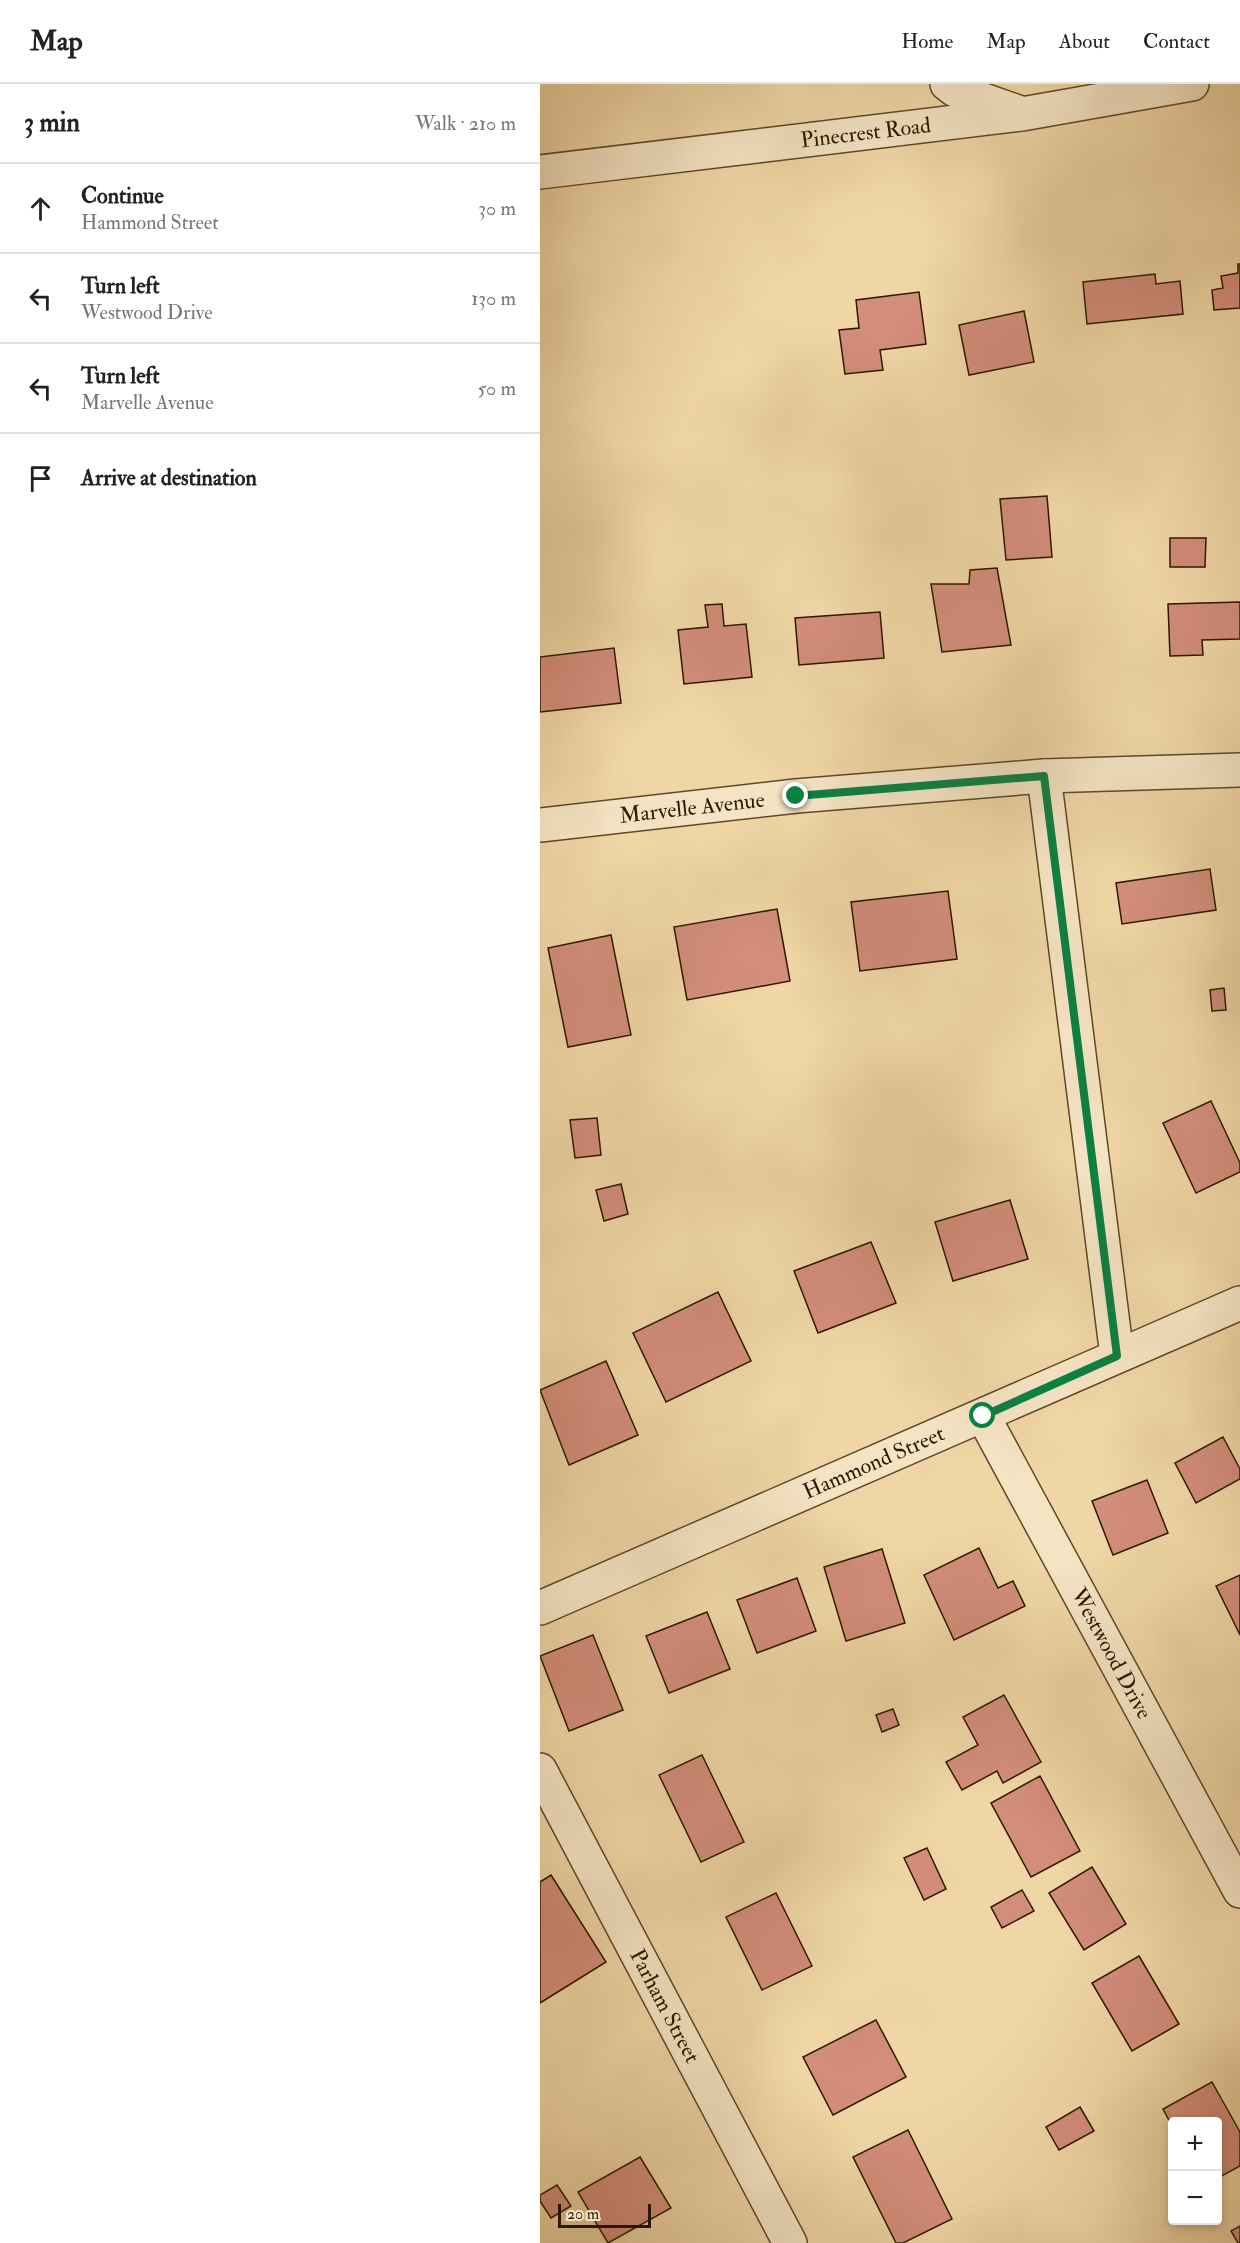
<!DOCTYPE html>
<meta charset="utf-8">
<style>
body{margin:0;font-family:"IM FELL Double Pica",serif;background:#f2f2f2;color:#222}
.controls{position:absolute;right:18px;bottom:18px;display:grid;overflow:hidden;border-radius:6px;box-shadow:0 3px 9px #0003}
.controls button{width:54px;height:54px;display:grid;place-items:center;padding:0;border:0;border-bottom:2px solid #e0e0e0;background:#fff;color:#222;font:30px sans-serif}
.scale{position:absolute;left:18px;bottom:15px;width:93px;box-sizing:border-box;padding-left:6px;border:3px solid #2c1800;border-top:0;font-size:16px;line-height:21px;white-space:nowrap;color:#2c1800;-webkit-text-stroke:4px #f5e4c4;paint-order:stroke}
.stop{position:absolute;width:18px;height:18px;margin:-14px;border:4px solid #0b8043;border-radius:50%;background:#fff}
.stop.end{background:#0b8043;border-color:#fff;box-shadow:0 2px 6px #0008}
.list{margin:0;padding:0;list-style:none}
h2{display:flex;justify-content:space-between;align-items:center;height:78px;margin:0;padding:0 24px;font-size:26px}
h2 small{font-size:20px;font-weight:400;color:#767676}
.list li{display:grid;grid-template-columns:39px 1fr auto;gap:18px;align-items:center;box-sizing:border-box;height:90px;padding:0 24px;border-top:2px solid #e0e0e0}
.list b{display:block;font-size:22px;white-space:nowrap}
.list p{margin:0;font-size:20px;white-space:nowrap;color:#767676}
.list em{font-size:20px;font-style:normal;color:#767676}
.icon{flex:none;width:33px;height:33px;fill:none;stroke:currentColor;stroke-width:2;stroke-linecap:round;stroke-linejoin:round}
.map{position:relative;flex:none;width:700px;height:2159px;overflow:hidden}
header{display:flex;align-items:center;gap:36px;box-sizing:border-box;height:84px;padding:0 30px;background:#fff;border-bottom:2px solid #e0e0e0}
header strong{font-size:28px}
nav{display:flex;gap:33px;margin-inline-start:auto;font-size:21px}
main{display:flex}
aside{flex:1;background:#fff}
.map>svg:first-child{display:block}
.building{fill:#d28d7b;stroke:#2c1800;stroke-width:1.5}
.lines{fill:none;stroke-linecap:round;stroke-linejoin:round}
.minor-casing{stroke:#5d4829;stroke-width:36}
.tertiary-casing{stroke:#5d4829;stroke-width:36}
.minor{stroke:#f5e4c4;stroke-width:33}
.tertiary{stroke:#f5e4c4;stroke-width:33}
.route{stroke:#0b8043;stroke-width:8}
.labels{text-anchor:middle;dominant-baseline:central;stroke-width:4.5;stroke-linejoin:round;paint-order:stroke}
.street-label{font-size:22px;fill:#2c1800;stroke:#f5e4c4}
</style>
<header>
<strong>Map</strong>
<nav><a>Home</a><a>Map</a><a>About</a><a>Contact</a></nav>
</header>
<main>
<aside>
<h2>3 min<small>Walk · 210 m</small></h2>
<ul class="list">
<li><svg class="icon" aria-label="ahead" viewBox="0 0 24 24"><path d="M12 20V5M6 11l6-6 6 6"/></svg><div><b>Continue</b><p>Hammond Street</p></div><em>30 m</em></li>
<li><svg class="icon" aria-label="left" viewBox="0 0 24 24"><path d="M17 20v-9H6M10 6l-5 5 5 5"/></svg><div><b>Turn left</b><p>Westwood Drive</p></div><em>130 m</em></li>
<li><svg class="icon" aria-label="left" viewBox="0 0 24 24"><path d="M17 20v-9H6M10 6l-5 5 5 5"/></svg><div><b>Turn left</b><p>Marvelle Avenue</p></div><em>50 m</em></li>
<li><svg class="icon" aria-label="arrive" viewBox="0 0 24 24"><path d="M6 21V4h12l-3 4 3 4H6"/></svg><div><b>Arrive at destination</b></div></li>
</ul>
</aside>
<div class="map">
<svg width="700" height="2159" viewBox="0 0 700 2159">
<rect width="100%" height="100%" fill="#f0d6a5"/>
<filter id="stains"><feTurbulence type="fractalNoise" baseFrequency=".00333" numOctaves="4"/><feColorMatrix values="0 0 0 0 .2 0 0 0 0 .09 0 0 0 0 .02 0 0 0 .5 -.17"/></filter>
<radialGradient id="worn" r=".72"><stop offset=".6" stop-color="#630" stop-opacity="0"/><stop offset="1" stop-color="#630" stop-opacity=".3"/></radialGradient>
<!-- building -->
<g class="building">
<polygon points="698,180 700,180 700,224 674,226 672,206 683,204 681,192 698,189"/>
<polygon points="615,190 616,200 640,197 643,230 547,240 543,198"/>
<polygon points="379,208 386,260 340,266 343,286 305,290 299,246 319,244 316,216"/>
<polygon points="484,227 494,278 429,291 419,241"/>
<polygon points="507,412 512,473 466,476 460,415"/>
<polygon points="630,454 666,454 665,483 630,483"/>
<polygon points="457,484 471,561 402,568 391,500 429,500 430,486"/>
<polygon points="700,518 700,555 662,556 663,571 630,572 628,520"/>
<polygon points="182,520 184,542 206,540 212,593 144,600 138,546 168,543 165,521"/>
<polygon points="340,528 344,574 259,581 255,534"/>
<polygon points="74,564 81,619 0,628 0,573"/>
<polygon points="670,785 676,826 582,840 576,799"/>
<polygon points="408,807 417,875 320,887 311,818"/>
<polygon points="237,825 250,897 147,916 134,843"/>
<polygon points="71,851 91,951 28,963 8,864"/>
<polygon points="684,904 686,926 672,927 670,906"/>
<polygon points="671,1017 700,1079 700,1088 656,1109 623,1039"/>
<polygon points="57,1034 61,1071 35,1074 30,1036"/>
<polygon points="81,1100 88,1130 64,1137 56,1106"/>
<polygon points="470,1116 488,1175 413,1197 395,1138"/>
<polygon points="331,1158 356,1219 278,1249 254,1187"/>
<polygon points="178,1208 211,1277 126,1318 93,1249"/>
<polygon points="66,1277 98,1351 29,1381 0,1306"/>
<polygon points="683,1353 700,1385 700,1395 656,1419 635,1379"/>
<polygon points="607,1396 628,1449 573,1471 552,1417"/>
<polygon points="439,1464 458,1504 473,1497 485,1522 414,1556 384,1491"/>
<polygon points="342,1465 365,1539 306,1557 284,1483"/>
<polygon points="700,1491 700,1551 676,1502"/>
<polygon points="257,1494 276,1547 217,1569 197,1516"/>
<polygon points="167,1528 190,1585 129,1609 106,1552"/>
<polygon points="53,1551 83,1626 29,1647 0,1572"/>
<polygon points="464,1611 501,1678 463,1699 457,1687 422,1706 406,1678 438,1661 423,1633"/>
<polygon points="353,1625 359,1641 342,1648 336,1631"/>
<polygon points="162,1671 204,1758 161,1778 119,1691"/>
<polygon points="500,1692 540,1767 491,1793 451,1719"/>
<polygon points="387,1764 406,1805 384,1816 364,1774"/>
<polygon points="552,1783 586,1840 544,1866 509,1809"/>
<polygon points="11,1791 66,1878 0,1919 0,1798"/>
<polygon points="482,1806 494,1827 462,1844 451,1823"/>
<polygon points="236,1809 272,1882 222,1906 186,1833"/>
<polygon points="599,1872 639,1940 592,1967 552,1899"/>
<polygon points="336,1936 366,1993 293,2031 263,1973"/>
<polygon points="672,1998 700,2048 700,2082 678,2094 678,2038 632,2038 632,2042 623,2025"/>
<polygon points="540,2023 554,2047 519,2066 506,2043"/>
<polygon points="368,2046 412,2135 363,2159 356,2159 313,2073"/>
<polygon points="100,2073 131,2124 68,2159 38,2108"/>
<polygon points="17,2101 31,2122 11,2134 0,2117 0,2111"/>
<polygon points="700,2142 700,2159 698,2159 691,2147"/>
</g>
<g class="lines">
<!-- minor casing -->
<g class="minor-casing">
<g id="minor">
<polyline points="407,0 415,6 478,28"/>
<path id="s1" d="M 0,88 L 482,30 L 652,0"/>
<polyline points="504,692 577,1272"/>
<path id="s2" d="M 0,741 L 256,712 L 504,692 L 700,686"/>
<path id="s3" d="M 443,1332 L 700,1807"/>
<path id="s4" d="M 0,1686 L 250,2159"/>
</g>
</g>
<!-- tertiary casing -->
<g class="tertiary-casing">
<g id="tertiary">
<path id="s5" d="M 0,1524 L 700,1219"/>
</g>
</g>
<!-- minor -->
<use href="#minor" class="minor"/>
<!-- tertiary -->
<use href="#tertiary" class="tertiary"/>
</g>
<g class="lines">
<!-- route -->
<polyline class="route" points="256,712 504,692 577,1272 443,1332"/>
</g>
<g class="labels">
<!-- street labels -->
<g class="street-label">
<text stroke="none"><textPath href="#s1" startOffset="328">Pinecrest Road</textPath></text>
<text stroke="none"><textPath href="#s2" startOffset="153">Marvelle Avenue</textPath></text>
<text stroke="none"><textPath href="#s5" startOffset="364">Hammond Street</textPath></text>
<text stroke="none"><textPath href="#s3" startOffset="270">Westwood Drive</textPath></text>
<text stroke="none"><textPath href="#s4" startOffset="267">Parham Street</textPath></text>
</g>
</g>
<rect width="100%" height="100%" filter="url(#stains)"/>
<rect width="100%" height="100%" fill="url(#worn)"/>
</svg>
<div class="controls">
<button>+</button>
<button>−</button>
</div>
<div class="scale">20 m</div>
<div class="stop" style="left:443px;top:1332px"></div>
<div class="stop end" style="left:256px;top:712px"></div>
</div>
</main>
